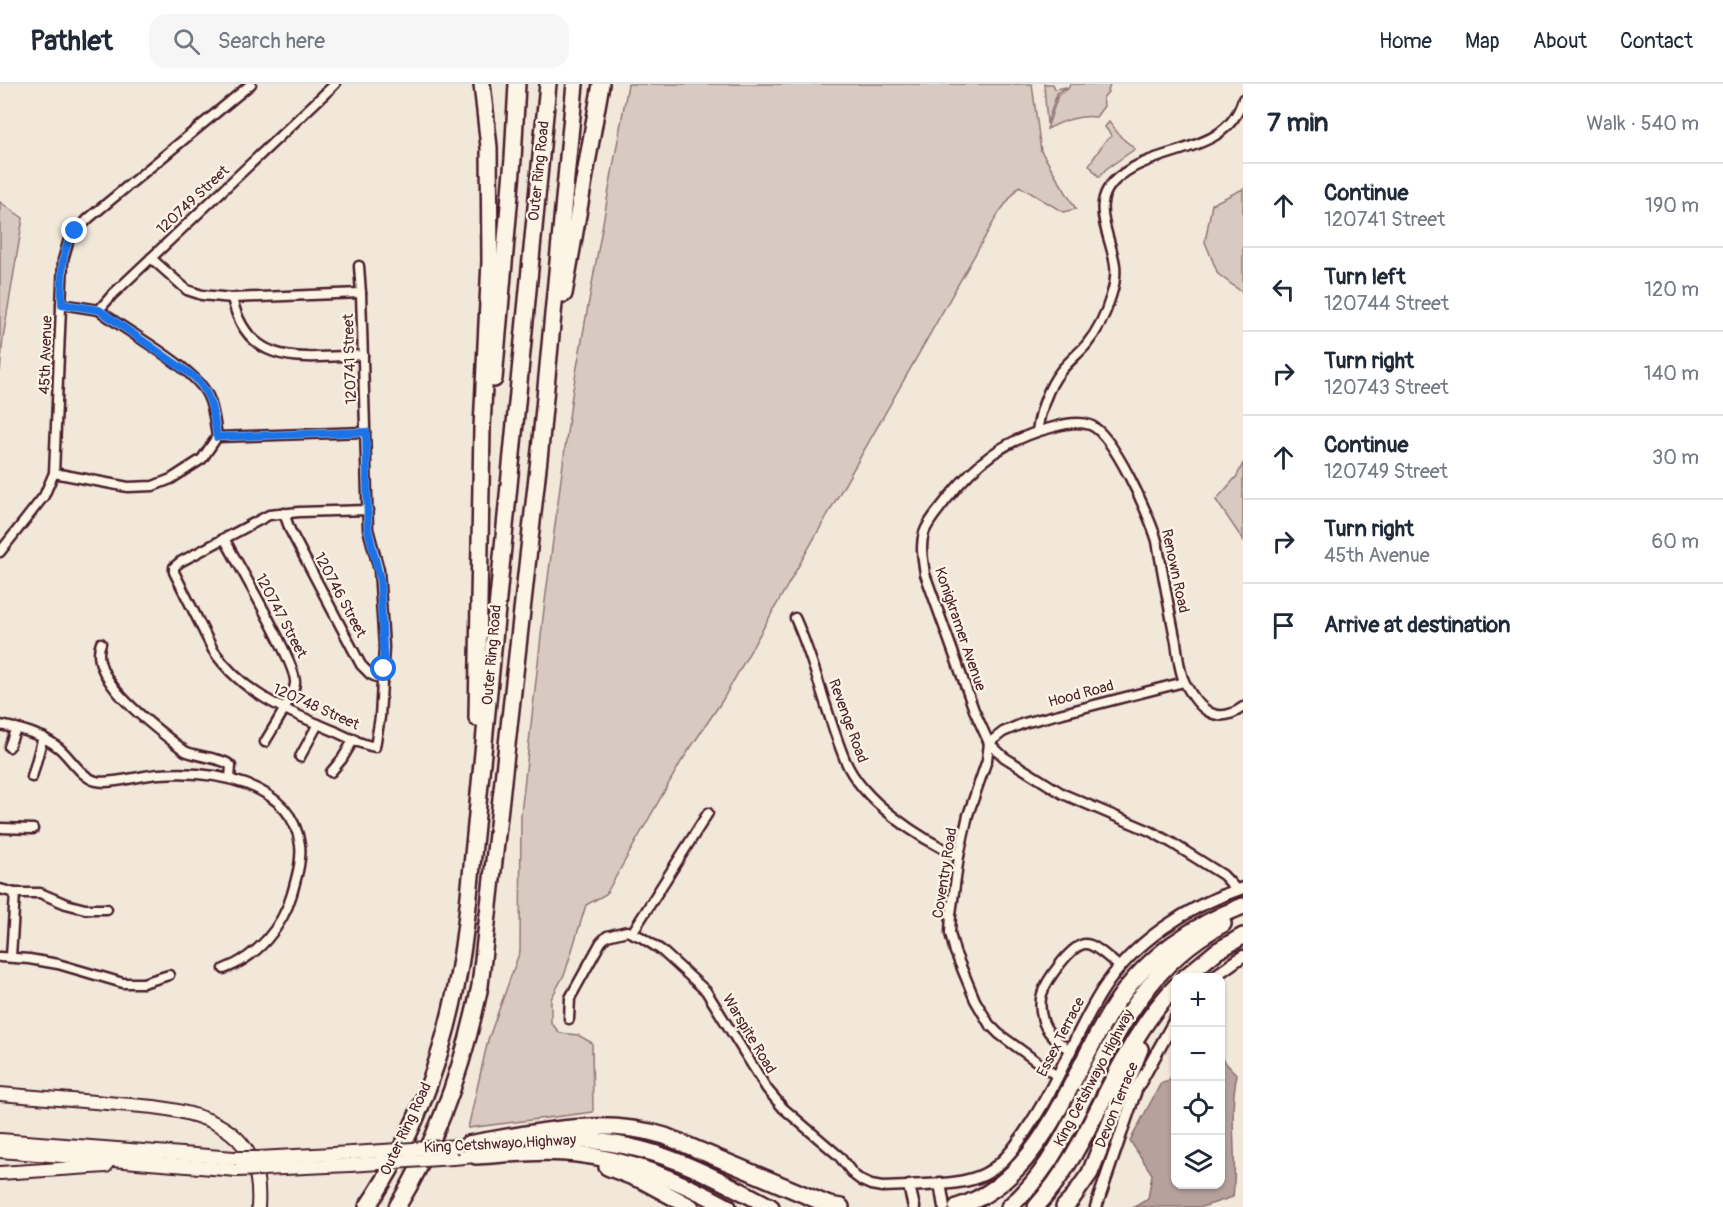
<!DOCTYPE html>
<meta charset="utf-8">
<style>
body{margin:0;font-family:Pangolin,sans-serif;background:#f6f6f7;color:#1f2937}
.controls{position:absolute;right:18px;bottom:18px;display:grid;overflow:hidden;border-radius:12px;box-shadow:0 2px 4px #0004}
.controls button{width:54px;height:54px;display:grid;place-items:center;padding:0;border:0;border-bottom:2px solid #e0e1e3;background:#fff;color:#1f2937;font:30px sans-serif}
.stop{position:absolute;width:18px;height:18px;margin:-14px;border:4px solid #1a73e8;border-radius:50%;background:#fff}
.stop.end{background:#1a73e8;border-color:#fff;box-shadow:0 2px 6px #0008}
.list{margin:0;padding:0;list-style:none}
h2{display:flex;justify-content:space-between;align-items:center;height:78px;margin:0;padding:0 24px;font-size:26px}
h2 small{font-size:20px;font-weight:400;color:#747a83}
.list li{display:grid;grid-template-columns:39px 1fr auto;gap:18px;align-items:center;box-sizing:border-box;height:84px;padding:0 24px;border-top:2px solid #e0e1e3}
.list b{display:block;font-size:22px;white-space:nowrap}
.list p{margin:0;font-size:20px;white-space:nowrap;color:#747a83}
.list em{font-size:20px;font-style:normal;color:#747a83}
.icon{flex:none;width:33px;height:33px;fill:none;stroke:currentColor;stroke-width:2;stroke-linecap:round;stroke-linejoin:round}
.map{position:relative;flex:none;width:1243px;height:1123px;overflow:hidden}
header{display:flex;align-items:center;gap:36px;box-sizing:border-box;height:84px;padding:0 30px;background:#fff;border-bottom:2px solid #e0e1e3}
header strong{font-size:28px}
nav{display:flex;gap:33px;margin-inline-start:auto;font-size:21px}
.search{width:420px;height:54px;background:#f6f6f7;display:flex;align-items:center;gap:15px;box-sizing:border-box;padding:0 21px;border-radius:18px;color:#747a83;font-size:22px}
main{display:flex}
aside{flex:1;background:#fff}
.map>svg:first-child{display:block}
.green{fill:#d8cac0;stroke:#917476;stroke-width:1.5}
.water{fill:#b6a19c;stroke:#8b6d6f;stroke-width:1.5}
.lines{fill:none;stroke-linecap:round;stroke-linejoin:round}
.minor-casing{stroke:#4a1f2b;stroke-width:13}
.tertiary-casing{stroke:#4a1f2b;stroke-width:15}
.secondary-casing{stroke:#4a1f2b;stroke-width:16}
.motorway-casing{stroke:#4a1f2b;stroke-width:20}
.minor{stroke:#fcf5e5;stroke-width:8}
.tertiary{stroke:#fcf5e5;stroke-width:10}
.secondary{stroke:#fcf5e5;stroke-width:12}
.motorway{stroke:#fcf5e5;stroke-width:15}
.secondary-bridge-casing{stroke:#4a1f2b;stroke-width:16;stroke-linecap:butt}
.secondary-bridge{stroke:#fcf5e5;stroke-width:12}
.route{stroke:#1a73e8;stroke-width:8}
.labels{text-anchor:middle;dominant-baseline:central;stroke-width:4.5;stroke-linejoin:round;paint-order:stroke}
.street-label{font-size:15px;fill:#4a1f2b;stroke:#fcf5e5}
</style>
<header>
<strong>Pathlet</strong>
<div class="search"><svg class="icon" aria-label="search" viewBox="0 0 24 24"><circle cx="10" cy="10" r="6"/><path d="M15 15l6 6"/></svg>Search here</div>
<nav><a>Home</a><a>Map</a><a>About</a><a>Contact</a></nav>
</header>
<main>
<div class="map">
<svg width="1243" height="1123" viewBox="0 0 1243 1123">
<rect width="100%" height="100%" fill="#f1e8da"/>
<filter id="ink" filterUnits="userSpaceOnUse"><feTurbulence type="fractalNoise" baseFrequency=".0167" numOctaves="2"/><feDisplacementMap in="SourceGraphic" scale="12" xChannelSelector="R" yChannelSelector="G"/><feConvolveMatrix kernelMatrix="1 2 1 2 8 2 1 2 1" color-interpolation-filters="sRGB"/></filter>
<g filter="url(#ink)">
<!-- green -->
<g class="green">
<polygon points="628,0 1032,0 1041,67 1076,125 1063,128 1019,102 998,130 722,617 681,678 606,810 586,821 565,889 551,915 551,939 560,949 578,951 592,959 593,1028 468,1044 488,956 520,867 521,730 544,525 572,311"/>
<polygon points="1044,0 1053,0 1055,5 1067,3 1057,9 1047,40"/>
<path d="M 1070,0 L 1110,0 L 1108,8 L 1103,14 L 1104,22 L 1096,33 C 1078,31 1063,37 1047,45 L 1058,11 L 1068,5 Z"/>
<polygon points="1109,38 1121,53 1135,65 1106,85 1099,93 1089,81 1105,57 1112,52 1105,43"/>
<polygon points="1243,105 1243,209 1218,190 1205,158 1212,120"/>
<polygon points="0,118 23,134 3,254 0,288"/>
<polygon points="1243,379 1243,456 1216,416 1237,392"/>
</g>
<!-- water -->
<path class="water" d="M 1221,974 L 1237,991 C 1228,1030 1238,1072 1233,1113 L 1202,1123 L 1134,1123 L 1148,1115 L 1152,1090 L 1130,1057 L 1161,999 L 1166,998 L 1175,990 L 1176,1100 L 1220,1100 Z"/>
<g class="lines">
<!-- minor casing -->
<g class="minor-casing">
<g id="minor">
<polyline points="151,174 187,206 202,211 232,214 361,209"/>
<path d="M 359,182 L 361,209 L 368,445 L 379,486 L 384,563 L 380,633 L 375,663 C 360,660 345,652 332,646 C 286,627 242,609 213,566 L 174,488 L 174,483 L 180,478 L 269,431 L 299,428 L 368,426"/>
<path d="M 232,214 C 248,286 306,273 363,271"/>
<polyline points="61,220 99,226 112,211 335,0"/>
<path d="M 1037,347 C 1040,327 1048,303 1060,288 C 1068,278 1078,270 1086,261 C 1097,248 1106,229 1111,212 C 1114,203 1116,190 1115,181 C 1110,148 1087,117 1120,92 C 1159,61 1227,71 1243,15"/>
<polyline points="217,353 365,348"/>
<path d="M 54,389 L 128,403 L 153,402 L 171,395 L 202,375 L 217,353 C 215,339 214,324 208,312 C 195,283 126,248 99,226"/>
<polyline points="284,429 290,446 361,581 370,590 383,596"/>
<path d="M 224,454 C 236,477 298,581 295,600 C 293,614 273,644 265,658"/>
<polyline points="0,468 44,412 54,389 63,176 69,155 89,134 251,0"/>
<path d="M 795,534 C 816,580 826,630 845,676 C 862,717 920,755 959,772"/>
<path d="M 101,559 C 86,596 160,647 185,667 C 197,673 224,674 231,682 L 230,694"/>
<path d="M 0,641 C 21,645 42,650 59,664 C 70,673 81,693 96,697 C 110,701 142,691 159,690 C 210,686 292,697 300,761 C 302,777 296,795 292,810 C 282,844 257,873 224,885"/>
<polyline points="9,663 16,644"/>
<polyline points="300,673 318,640"/>
<polyline points="331,688 342,675 354,655"/>
<polyline points="32,693 43,653"/>
<polyline points="0,744 33,745"/>
<polyline points="0,805 15,809 40,809 66,820 85,825 107,825"/>
<path d="M 1237,806 L 1223,791 L 1172,759 L 1150,747 L 1063,710 L 1004,673 L 989,659 L 974,626 L 925,490 C 923,477 920,462 924,449 C 928,437 939,426 947,415 C 977,377 1006,355 1054,343 C 1064,340 1079,337 1090,341 C 1113,349 1150,433 1157,457 C 1163,491 1169,525 1176,558 C 1178,571 1179,588 1185,599 C 1198,624 1216,643 1243,623"/>
<polyline points="632,849 708,729"/>
<polyline points="0,873 29,875 58,880 123,899 143,899 169,891"/>
<polyline points="11,873 15,809"/>
<polyline points="569,935 570,914 601,858 607,852 627,847 641,853 661,866 706,907 767,1005 783,1024 839,1072 854,1091 862,1097 871,1101 882,1103 909,1102"/>
<path d="M 1071,967 C 1058,958 1045,949 1042,933 C 1040,926 1040,916 1042,910 C 1046,897 1072,859 1086,860 C 1095,860 1112,877 1120,883"/>
<polyline points="1058,993 999,950 989,940 975,916 955,868 950,849 951,830 959,772 968,731 987,676 989,659 1003,648 1024,639 1184,598"/>
</g>
</g>
<!-- tertiary casing -->
<g class="tertiary-casing">
<g id="tertiary">
<polyline points="1212,894 1243,872"/>
<polyline points="940,1099 944,1123"/>
<path d="M 914,1123 L 909,1102 C 933,1100 964,1101 985,1090 C 1006,1079 1021,1055 1033,1036 C 1060,995 1076,948 1102,907 C 1133,858 1188,822 1243,804"/>
<polyline points="1096,1123 1136,1006 1176,934"/>
</g>
</g>
<!-- secondary casing -->
<g class="secondary-casing">
<g id="secondary">
<path d="M 0,1010 L 154,1023 C 216,1031 263,1051 258,1123"/>
<polyline points="0,1056 234,1074"/>
<polyline points="0,1067 237,1086"/>
<polyline points="258,1074 352,1069"/>
<polyline points="453,1074 476,1072"/>
<polyline points="262,1085 350,1081"/>
<polyline points="0,1089 106,1082"/>
</g>
</g>
<!-- motorway casing -->
<g class="motorway-casing">
<g id="motorway">
<polyline points="564,210 601,0"/>
<polyline points="494,295 513,75 517,0"/>
<polyline points="477,634 482,344 490,177 489,63 482,0"/>
<polyline points="1184,894 1217,867 1243,852"/>
<path d="M 552,1055 C 642,1054 694,1082 771,1123"/>
<path d="M 468,1060 C 532,1049 601,1032 665,1052 L 829,1121 L 841,1123"/>
<path d="M 476,1072 C 509,1070 544,1066 577,1070 C 632,1076 680,1097 728,1123"/>
<polyline points="607,1083 643,1097 691,1123"/>
<path d="M 367,1123 C 418,1049 449,957 462,869 C 468,830 471,790 475,751 L 548,0"/>
<path d="M 397,1123 C 439,1054 464,981 480,902 L 540,366 L 575,0"/>
<path d="M 957,1123 C 1046,1095 1070,986 1118,916 C 1148,872 1194,841 1243,822"/>
<path d="M 1009,1123 C 1040,1097 1059,1062 1077,1027 C 1114,954 1146,880 1223,840"/>
<path d="M 1036,1123 C 1095,1058 1114,965 1176,902"/>
<polyline points="1064,1123 1071,1116 1090,1089 1140,965"/>
</g>
</g>
<!-- minor -->
<use href="#minor" class="minor"/>
<!-- tertiary -->
<use href="#tertiary" class="tertiary"/>
<!-- secondary -->
<use href="#secondary" class="secondary"/>
<!-- motorway -->
<use href="#motorway" class="motorway"/>
<!-- secondary-bridge casing -->
<g class="secondary-bridge-casing">
<g id="secondary-bridge">
<polyline points="352,1069 459,1062"/>
<polyline points="234,1074 258,1074"/>
<polyline points="350,1081 453,1074"/>
<polyline points="237,1086 262,1085"/>
</g>
</g>
<!-- secondary-bridge -->
<use href="#secondary-bridge" class="secondary-bridge"/>
</g>
</g>
<g class="lines" filter="url(#ink)">
<!-- route -->
<path class="route" d="M 75,147 C 59,168 62,194 62,220 L 99,226 L 193,292 C 212,309 213,329 217,353 L 366,348 L 368,445 L 380,495 L 384,585"/>
</g>
<g class="labels">
<!-- street labels -->
<g class="street-label">
<text transform="translate(539 87) rotate(-84)">Outer Ring Road</text>
<text transform="translate(193 116) rotate(-43)">120749 Street</text>
<text transform="translate(46 271) rotate(-88)">45th Avenue</text>
<text transform="translate(350 275) rotate(-92)">120741 Street</text>
<text transform="translate(1175 487) rotate(78)">Renown Road</text>
<text transform="translate(340 511) rotate(62)">120746 Street</text>
<text transform="translate(281 532) rotate(62)">120747 Street</text>
<text transform="translate(960 545) rotate(71)">Konigkramer Avenue</text>
<text transform="translate(492 571) rotate(-85)">Outer Ring Road</text>
<text transform="translate(1081 610) rotate(-15)">Hood Road</text>
<text transform="translate(316 623) rotate(24)">120748 Street</text>
<text transform="translate(848 637) rotate(70)">Revenge Road</text>
<text transform="translate(945 789) rotate(-81)">Coventry Road</text>
<text transform="translate(749 950) rotate(59)">Warspite Road</text>
<text transform="translate(1061 953) rotate(-63)">Essex Terrace</text>
<text transform="translate(1094 994) rotate(-62)">King Cetshwayo Highway</text>
<text transform="translate(1117 1021) rotate(-68)">Devon Terrace</text>
<text transform="translate(406 1045) rotate(-65)">Outer Ring Road</text>
<text transform="translate(500 1060) rotate(-3)">King Cetshwayo Highway</text>
</g>
</g>
</svg>
<div class="controls">
<button>+</button>
<button>−</button>
<button><svg class="icon" aria-label="locate" viewBox="0 0 24 24"><circle cx="12" cy="12" r="6"/><path d="M12 2v4M12 18v4M2 12h4M18 12h4"/></svg></button>
<button><svg class="icon" aria-label="layers" viewBox="0 0 24 24"><path d="M12 4l9 5-9 5-9-5zM3 14l9 5 9-5"/></svg></button>
</div>
<div class="stop" style="left:384px;top:585px"></div>
<div class="stop end" style="left:75px;top:147px"></div>
</div>
<aside>
<h2>7 min<small>Walk · 540 m</small></h2>
<ul class="list">
<li><svg class="icon" aria-label="ahead" viewBox="0 0 24 24"><path d="M12 20V5M6 11l6-6 6 6"/></svg><div><b>Continue</b><p>120741 Street</p></div><em>190 m</em></li>
<li><svg class="icon" aria-label="left" viewBox="0 0 24 24"><path d="M17 20v-9H6M10 6l-5 5 5 5"/></svg><div><b>Turn left</b><p>120744 Street</p></div><em>120 m</em></li>
<li><svg class="icon" aria-label="right" viewBox="0 0 24 24"><path d="M7 20v-9h11M14 6l5 5-5 5"/></svg><div><b>Turn right</b><p>120743 Street</p></div><em>140 m</em></li>
<li><svg class="icon" aria-label="ahead" viewBox="0 0 24 24"><path d="M12 20V5M6 11l6-6 6 6"/></svg><div><b>Continue</b><p>120749 Street</p></div><em>30 m</em></li>
<li><svg class="icon" aria-label="right" viewBox="0 0 24 24"><path d="M7 20v-9h11M14 6l5 5-5 5"/></svg><div><b>Turn right</b><p>45th Avenue</p></div><em>60 m</em></li>
<li><svg class="icon" aria-label="arrive" viewBox="0 0 24 24"><path d="M6 21V4h12l-3 4 3 4H6"/></svg><div><b>Arrive at destination</b></div></li>
</ul>
</aside>
</main>
